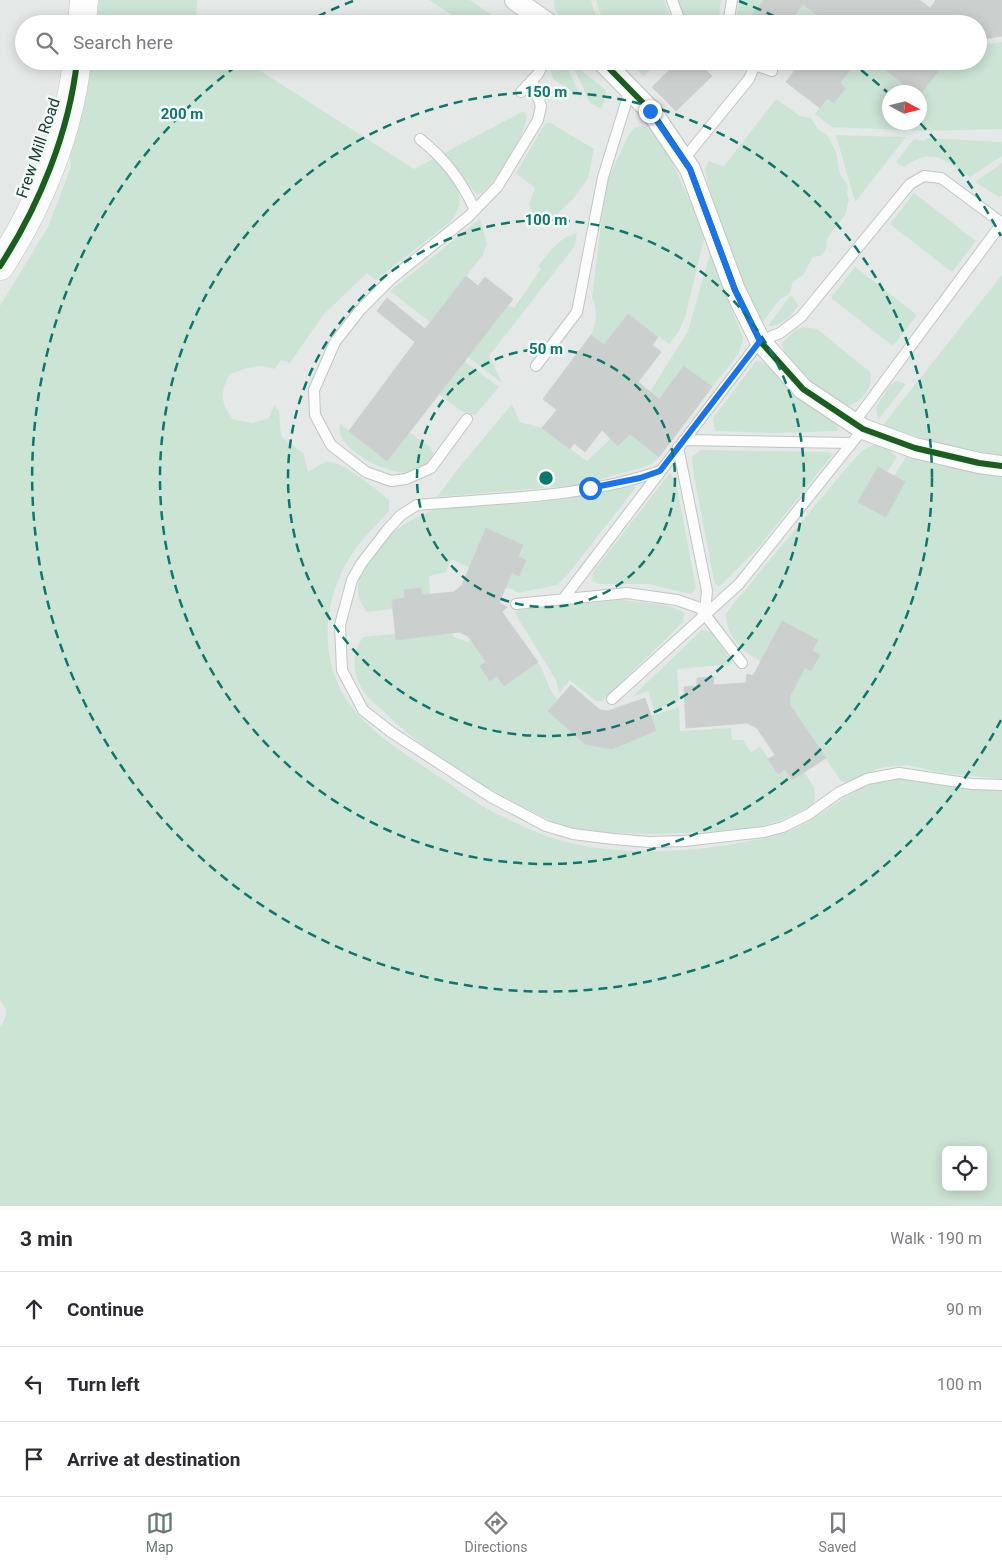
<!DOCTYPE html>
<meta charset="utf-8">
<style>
body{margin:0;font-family:Roboto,sans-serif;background:#f2f2f3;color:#2b2b33}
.controls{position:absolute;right:15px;bottom:15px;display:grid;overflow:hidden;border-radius:8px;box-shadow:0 2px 12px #0003}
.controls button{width:45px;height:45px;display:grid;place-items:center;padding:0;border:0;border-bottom:1px solid #e1e1e2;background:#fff;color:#2b2b33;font:25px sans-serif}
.compass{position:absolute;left:882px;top:85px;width:45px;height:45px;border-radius:50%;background:#fff;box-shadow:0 2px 12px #0003;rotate:97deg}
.stop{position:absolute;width:15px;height:15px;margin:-11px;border:4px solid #1a73e8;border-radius:50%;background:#fff}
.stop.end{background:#1a73e8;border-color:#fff;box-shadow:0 1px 5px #0008}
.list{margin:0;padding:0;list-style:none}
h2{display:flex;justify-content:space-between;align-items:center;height:65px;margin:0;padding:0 20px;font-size:21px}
h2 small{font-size:16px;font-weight:400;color:#7c7c81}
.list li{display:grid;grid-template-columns:32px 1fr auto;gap:15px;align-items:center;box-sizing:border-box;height:75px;padding:0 20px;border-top:1px solid #e1e1e2}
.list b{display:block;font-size:19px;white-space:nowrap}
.list em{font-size:16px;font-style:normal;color:#7c7c81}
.icon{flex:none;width:28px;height:28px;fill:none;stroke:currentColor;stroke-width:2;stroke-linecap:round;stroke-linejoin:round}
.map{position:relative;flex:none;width:1002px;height:1206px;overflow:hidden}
.search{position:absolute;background:#fff;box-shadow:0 2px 12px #0003;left:15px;right:15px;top:15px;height:55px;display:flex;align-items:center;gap:12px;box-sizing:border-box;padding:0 18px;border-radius:28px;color:#7c7c81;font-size:19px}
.sheet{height:290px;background:#fff}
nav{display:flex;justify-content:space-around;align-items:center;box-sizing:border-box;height:70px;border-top:1px solid #e1e1e2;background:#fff;font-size:14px;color:#7c7c81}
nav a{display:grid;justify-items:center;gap:2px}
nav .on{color:#657a75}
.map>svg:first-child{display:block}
.green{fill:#cce4d4;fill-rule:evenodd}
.building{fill:#cbd0ce;stroke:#ccd2d0}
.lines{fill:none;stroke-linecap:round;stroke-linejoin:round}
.lane-casing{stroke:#c1c6c4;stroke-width:12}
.street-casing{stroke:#c1c6c4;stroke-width:22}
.secondary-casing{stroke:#bfc7c5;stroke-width:29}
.lane{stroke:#fbfcfb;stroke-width:10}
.street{stroke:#fbfcfb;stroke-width:20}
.secondary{stroke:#fbfcfb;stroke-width:28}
.cycleway-casing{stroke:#f2f9f6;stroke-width:9}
.cycleway{stroke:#1b5e20;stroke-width:6}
.route{stroke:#1a73e8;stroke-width:6}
.ring{fill:none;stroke:#0f766e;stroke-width:2.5;stroke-dasharray:9 6}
.labels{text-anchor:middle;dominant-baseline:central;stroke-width:5;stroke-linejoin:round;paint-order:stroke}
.street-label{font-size:16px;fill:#203e38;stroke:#f2f9f6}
.centre{fill:#0f766e;stroke:#f2f9f6;stroke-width:2.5}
.ring-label{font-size:15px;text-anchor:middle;font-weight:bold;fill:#0f766e;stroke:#f2f9f6;stroke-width:5;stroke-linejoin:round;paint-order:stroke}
</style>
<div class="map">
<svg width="1002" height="1206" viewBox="0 0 1002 1206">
<rect width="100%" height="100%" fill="#e4e9e7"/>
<!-- green -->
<g class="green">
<polygon points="99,0 197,0 196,24 97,24"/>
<polygon points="429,0 470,0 505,24 466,24"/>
<path d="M 554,0 L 591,0 L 598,24 C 582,24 553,24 554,0 Z"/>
<polygon points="596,0 664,0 673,24 604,24"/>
<polygon points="677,0 721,0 718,24 687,24"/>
<polygon points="740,0 764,0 747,21 750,24 737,24 737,9"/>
<polygon points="803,4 815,14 808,24 788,24"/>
<polygon points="1002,42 1002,129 924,131 832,127 815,114 827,98 835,103 846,88 840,83 857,61 874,61 914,92 890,92 890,122 920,122 920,95 945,63 978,61 978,45"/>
<path d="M 91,61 L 245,61 L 414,169 L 435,158 C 451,179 472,197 450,222 L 376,280 L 367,273 L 323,315 L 290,363 L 281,360 L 275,369 C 259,363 246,368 230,374 C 220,393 220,400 232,419 L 252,423 L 269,418 L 274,405 L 279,411 L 281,436 L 304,454 L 308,472 C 314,469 320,464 325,462 C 340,458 377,490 389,500 L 389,511 C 377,525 360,540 350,557 C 322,602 318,663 351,706 C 374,736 407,755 438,776 C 457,788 476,804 497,814 C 520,825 545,838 570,843 C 634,858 711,851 774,836 C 819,826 849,782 895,779 C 910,777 927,782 942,784 C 962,788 982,790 1002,790 L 1002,1206 L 0,1206 L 0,1027 C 7,1017 9,1010 0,1000 L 0,306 L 48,227 L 71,167 L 70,156 L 80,120 ZM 946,1150 L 983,1150 L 983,1187 L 946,1187 Z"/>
<polygon points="556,61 567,67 582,98 553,79 551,71"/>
<polygon points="629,61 661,61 643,76"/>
<polygon points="715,61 736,61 737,63 730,70"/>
<polygon points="788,61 802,61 794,72 785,65"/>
<polygon points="582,62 587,63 582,71 606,90 602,109 590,103 573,66 572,63"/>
<polygon points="776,99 800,116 811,118 818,129 828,136 836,152 840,174 848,186 847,193 849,200 845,215 827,238 826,250 820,256 813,257 803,275 793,282 789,295 781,298 763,321 760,321 734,263 708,185 705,169 709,161 722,166 725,165"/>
<path d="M 524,111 L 527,116 C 525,135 495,188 477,195 L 444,153 Z"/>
<polygon points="549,122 594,149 588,178 574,198 550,221 538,222 529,205 535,188 516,173 545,124"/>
<path d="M 643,126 L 653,130 L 663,142 L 705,234 L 686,314 L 679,331 L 669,344 L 628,314 L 604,345 L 591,335 C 597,320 598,311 592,296 L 606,184 L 627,138 L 635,127 Z"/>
<polygon points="836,135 900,137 906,137 855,202"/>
<path d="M 927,138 L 1002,142 L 1002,156 L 970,177 C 945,159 933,147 904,167 L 896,162 L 914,139 L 924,141 Z"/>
<polygon points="1002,163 1002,196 999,197 975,182"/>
<polygon points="914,193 976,241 952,272 890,224"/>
<polygon points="480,219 487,244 482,256 430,322 390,291"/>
<path d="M 577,233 L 574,247 L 489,356 L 502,383 L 468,357 L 508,306 L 514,308 L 541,269 L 538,266 C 549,253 560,236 577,233 Z"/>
<path d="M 710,254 L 743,338 C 741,357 723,372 712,387 L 684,366 L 659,398 L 650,392 L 688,331 Z"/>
<polygon points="855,267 917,315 893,346 831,298"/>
<polygon points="1002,275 1002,456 933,442 883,425"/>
<path d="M 791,295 L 798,305 C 793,315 780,327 768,326 Z"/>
<path d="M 804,327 L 817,329 L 870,372 C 872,381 870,387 865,394 C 861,399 855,404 849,405 C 830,405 782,361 782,343 L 796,330 Z"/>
<polygon points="464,361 499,387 475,415 461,411 439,394"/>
<polygon points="756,361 764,363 802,400 838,426 837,431 777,433 715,431 713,418"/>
<polygon points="897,381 906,384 878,420 876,407 890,385"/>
<polygon points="512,404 520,422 542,428 587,461 622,428 659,457 653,463 643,467 580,485 437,497 457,470"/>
<path d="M 340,424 L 387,461 L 409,432 L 430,447 L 433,453 C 424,494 353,462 341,436 C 339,433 340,428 340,424 Z"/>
<path d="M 876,444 L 889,450 L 897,457 L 887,472 L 878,467 L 859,502 L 886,517 L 905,482 L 894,476 L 906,457 L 1002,477 L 1002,779 L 942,773 L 908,765 L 894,766 L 880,768 L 845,783 L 841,781 L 790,705 L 790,696 L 805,667 L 812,671 L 820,655 L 812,651 L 818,640 L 782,621 L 761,661 C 743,653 725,634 726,613 L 848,466 L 863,450 Z"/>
<polygon points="701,450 829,452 833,454 759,547 720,586 717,586 714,581 693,470 692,456"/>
<polygon points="670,473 676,483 696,588 691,594 648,584 600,584 592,581 593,572"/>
<path d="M 630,486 L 636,487 L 569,573 L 557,585 L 518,593 L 512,589 L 505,588 L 512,572 L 519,576 L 525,560 L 518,557 L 523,545 L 487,528 L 470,568 L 451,559 L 446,572 L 429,576 L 430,594 L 422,595 L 421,588 L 404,590 L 405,598 L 392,600 L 393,609 L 366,612 C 363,605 357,599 358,591 C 359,551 410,513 446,507 C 480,501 517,502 552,499 C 578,496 604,490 630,486 Z"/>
<path d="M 621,600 C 637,602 672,603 684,613 L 683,622 L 602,701 L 596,701 L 570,680 L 559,693 L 556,680 L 515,613 L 518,610 Z"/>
<polygon points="702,630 711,632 733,664 677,669 679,701 654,710 648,691 632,697"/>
<path d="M 452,633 L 454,637 L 467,642 L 471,640 L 486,662 L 480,666 L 490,680 L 497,676 L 504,686 L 538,662 C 546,675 547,689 558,700 L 548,711 L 585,744 L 611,749 L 656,732 L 651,716 L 679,707 L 680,731 L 731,728 L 732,740 L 743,740 L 751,753 L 760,746 L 778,773 L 785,769 L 792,780 L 804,772 L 814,787 L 815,801 L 810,806 C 798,812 785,819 772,823 C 749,830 724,830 701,832 C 657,834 615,836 572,828 C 557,825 541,816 527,809 C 475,783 425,752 383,711 C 377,705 369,699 364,692 C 352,674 351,655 363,637 L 395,634 L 396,640 Z"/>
</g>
<!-- building -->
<g class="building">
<polygon points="764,0 919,0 930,8 936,0 1002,0 1002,36 978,40 978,24 828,24 803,4 788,24 745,24"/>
<polygon points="679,61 697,61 712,76 676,111 652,87"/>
<polygon points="802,61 857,61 840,83 846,88 834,103 827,98 820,108 786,82"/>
<polygon points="874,61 946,61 920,95 920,92 914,92"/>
<polygon points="466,276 478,286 485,277 513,299 387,461 349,431 415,342 377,311 387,298 425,329"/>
<polygon points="628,314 658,337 652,345 661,352 638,382 659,399 684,366 712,387 659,457 630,434 618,446 602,430 585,452 574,443 570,449 542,428 557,410 543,399 591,335 604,345"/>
<polygon points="878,467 905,482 886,517 858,502"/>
<polygon points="486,528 523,545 518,557 526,560 519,576 512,572 499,603 507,607 502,612 538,662 504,686 497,676 490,681 480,666 486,662 468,636 459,632 396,640 392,600 405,598 404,590 421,588 422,595 454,592 462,585"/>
<polygon points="782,621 818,640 812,651 820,655 811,671 805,667 790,696 790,705 826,758 792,780 785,769 778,774 768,759 775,755 757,728 747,723 686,728 684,687 697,686 697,678 714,677 713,685 746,683 747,674 753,676"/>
<polygon points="571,685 600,710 608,711 645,698 656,731 611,749 585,744 548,711"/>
</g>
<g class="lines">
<!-- lane casing -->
<g class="lane-casing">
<g id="lane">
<polyline points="672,0 681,24"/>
<polyline points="728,24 732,0"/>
<polyline points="755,65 772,71"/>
<polyline points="521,92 538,74 545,61"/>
<path d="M 420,139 C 445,159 461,180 475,210"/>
<polyline points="684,159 749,79 755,65 751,61"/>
<polyline points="536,366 577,312 603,177 630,90"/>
<polyline points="467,419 431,468 406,479 391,481 366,472 331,445 315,415 314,390 335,342 361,309 392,278 468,217 498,186 538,120 541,106 532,80"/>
<polyline points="684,440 851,443"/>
<polyline points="678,447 707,591 705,613"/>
<path d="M 660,471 C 583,498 497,498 417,505 L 401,515 L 388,529 L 361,564 L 352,580 L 340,625 L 342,670 L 363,710 L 391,732 L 491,797 L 546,826 L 573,834 L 613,839 L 649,842 L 684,841 L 764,832 L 783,827 L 809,814 L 838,793 L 867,779 L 899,773 L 972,784 L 1002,785"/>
<polyline points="564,598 760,341 780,333 801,317 910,184 924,176 941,178 1002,223 853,424"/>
<polyline points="516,604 627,593 677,600 700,608 742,663"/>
<polyline points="612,699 739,584 863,429"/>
</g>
</g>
<!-- street casing -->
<g class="street-casing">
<g id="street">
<polyline points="515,0 549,24"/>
<polyline points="602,61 651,111 690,169 735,290 760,341 803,389 863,429 915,448 979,463 1002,466"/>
</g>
</g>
<!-- secondary casing -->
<g class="secondary-casing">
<g id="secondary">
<polyline points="82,24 84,0"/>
<path d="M 0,266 C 39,206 69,133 77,61"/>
</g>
</g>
<!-- lane -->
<use href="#lane" class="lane"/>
<!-- street -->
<use href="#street" class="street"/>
<!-- secondary -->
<use href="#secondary" class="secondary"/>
<!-- cycleway casing -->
<g class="cycleway-casing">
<g id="cycleway">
<polyline points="602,61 651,111 690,169 735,290 760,341 803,389 863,429 915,448 979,463 1002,466"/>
<path d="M 0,266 C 39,206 69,133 77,61"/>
</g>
</g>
<!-- cycleway -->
<use href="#cycleway" class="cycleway"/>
</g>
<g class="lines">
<!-- route -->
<polyline class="route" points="590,488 640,478 660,471 760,341 735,290 690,169 650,111"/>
</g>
<!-- distance rings -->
<g class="ring">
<circle cx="546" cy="478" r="129"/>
<circle cx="546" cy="478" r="258"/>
<circle cx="546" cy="478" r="386"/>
<path d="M1001 720A515 515 0 1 1 243 61M304 23A515 515 0 0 1 353 1M739 1A515 515 0 0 1 788 23M849 61A515 515 0 0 1 887 92M920 123A515 515 0 0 1 1001 236"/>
</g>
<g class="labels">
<!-- street labels -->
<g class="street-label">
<text transform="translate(38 148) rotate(-71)">Frew Mill Road</text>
</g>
</g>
<circle cx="546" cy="478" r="8" class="centre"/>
<g class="ring-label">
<text x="546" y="97">150 m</text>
<text x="182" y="119">200 m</text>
<text x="546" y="225">100 m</text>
<text x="546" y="354">50 m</text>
</g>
</svg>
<div class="controls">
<button><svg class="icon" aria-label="locate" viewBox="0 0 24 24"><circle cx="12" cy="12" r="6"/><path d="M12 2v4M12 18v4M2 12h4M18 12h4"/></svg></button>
</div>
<svg class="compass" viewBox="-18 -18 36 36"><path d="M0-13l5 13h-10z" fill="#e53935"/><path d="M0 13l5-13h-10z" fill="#7c7c81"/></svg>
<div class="stop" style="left:590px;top:488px"></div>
<div class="stop end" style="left:650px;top:111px"></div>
<div class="search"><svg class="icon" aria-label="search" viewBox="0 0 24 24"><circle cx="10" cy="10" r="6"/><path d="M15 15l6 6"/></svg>Search here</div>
</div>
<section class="sheet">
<h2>3 min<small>Walk · 190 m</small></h2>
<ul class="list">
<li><svg class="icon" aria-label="ahead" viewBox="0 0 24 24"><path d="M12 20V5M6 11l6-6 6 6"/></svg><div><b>Continue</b></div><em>90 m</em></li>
<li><svg class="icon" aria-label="left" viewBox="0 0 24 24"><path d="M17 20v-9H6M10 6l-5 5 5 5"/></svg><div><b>Turn left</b></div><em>100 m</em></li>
<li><svg class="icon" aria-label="arrive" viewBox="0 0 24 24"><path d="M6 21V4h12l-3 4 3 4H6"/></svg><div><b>Arrive at destination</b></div></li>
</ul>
</section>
<nav>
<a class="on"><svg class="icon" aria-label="map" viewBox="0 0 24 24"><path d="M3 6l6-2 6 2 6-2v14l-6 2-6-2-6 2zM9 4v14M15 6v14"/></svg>Map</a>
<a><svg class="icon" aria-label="directions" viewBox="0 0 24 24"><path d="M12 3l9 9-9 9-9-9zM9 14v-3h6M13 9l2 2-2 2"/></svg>Directions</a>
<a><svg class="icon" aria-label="saved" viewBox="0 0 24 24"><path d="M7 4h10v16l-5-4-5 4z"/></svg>Saved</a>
</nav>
